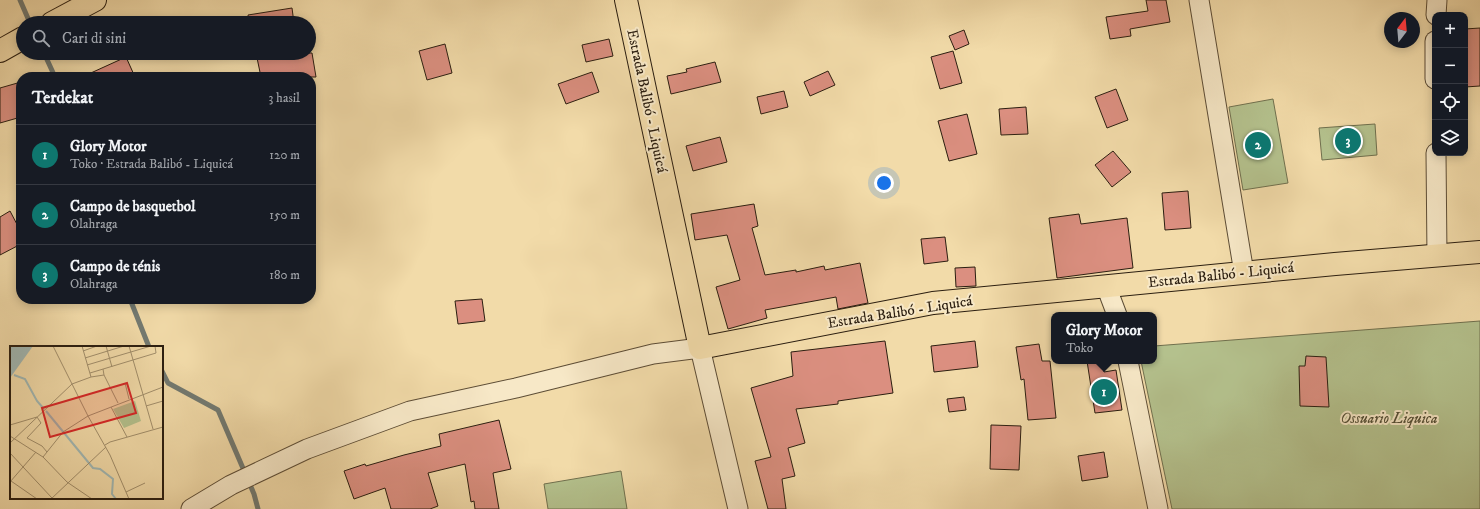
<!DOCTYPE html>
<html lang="id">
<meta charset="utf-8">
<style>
body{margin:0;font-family:"IM FELL DW Pica",serif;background:#242831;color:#f1f3f6}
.controls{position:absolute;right:12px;top:12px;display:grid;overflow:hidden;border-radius:8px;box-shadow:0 2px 10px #0003}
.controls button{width:36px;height:36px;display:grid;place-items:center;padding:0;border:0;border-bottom:1px solid #363941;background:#171b24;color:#f1f3f6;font:20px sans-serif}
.compass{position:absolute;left:1384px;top:12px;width:36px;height:36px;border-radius:50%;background:#171b24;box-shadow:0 2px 10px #0003;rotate:16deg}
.you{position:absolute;left:884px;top:183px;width:14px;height:14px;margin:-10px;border:3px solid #fff;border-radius:50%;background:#1a73e8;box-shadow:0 0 0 6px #1a73e833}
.badge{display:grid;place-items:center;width:26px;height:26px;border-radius:50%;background:#0f766e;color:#fff;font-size:13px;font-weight:700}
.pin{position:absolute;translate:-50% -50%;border:2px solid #fff;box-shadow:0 1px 4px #0006}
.popup{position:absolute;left:1051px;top:312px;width:106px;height:52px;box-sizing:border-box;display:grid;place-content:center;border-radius:8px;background:#171b24;filter:drop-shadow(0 1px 3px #0005);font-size:13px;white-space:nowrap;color:#9ea1a6}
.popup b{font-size:15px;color:#f1f3f6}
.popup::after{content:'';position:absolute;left:50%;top:100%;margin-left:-8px;border:8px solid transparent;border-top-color:#171b24}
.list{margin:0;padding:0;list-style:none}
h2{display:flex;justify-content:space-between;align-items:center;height:52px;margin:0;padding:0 16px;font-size:17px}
h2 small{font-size:13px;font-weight:400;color:#9ea1a6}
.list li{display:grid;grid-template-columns:26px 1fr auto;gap:12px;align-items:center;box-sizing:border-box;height:60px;padding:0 16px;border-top:1px solid #363941}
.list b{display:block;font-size:15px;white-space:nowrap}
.list p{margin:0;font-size:13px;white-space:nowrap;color:#9ea1a6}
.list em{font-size:13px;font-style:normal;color:#9ea1a6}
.icon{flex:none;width:22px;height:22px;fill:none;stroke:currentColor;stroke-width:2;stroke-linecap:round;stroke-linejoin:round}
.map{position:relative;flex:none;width:1480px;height:509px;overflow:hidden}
.search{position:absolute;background:#171b24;box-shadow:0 2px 10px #0003;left:16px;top:16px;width:300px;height:44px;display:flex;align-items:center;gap:10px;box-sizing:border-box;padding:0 14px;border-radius:22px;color:#9ea1a6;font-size:15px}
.panel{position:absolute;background:#171b24;box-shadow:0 2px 10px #0003;left:16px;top:72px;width:300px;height:232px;border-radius:16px}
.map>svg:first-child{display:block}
.green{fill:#b4c18d;stroke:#70704e}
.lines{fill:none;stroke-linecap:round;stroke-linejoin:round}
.stream{stroke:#727a72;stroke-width:5}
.building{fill:#db8f80;stroke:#2b1e10}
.street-casing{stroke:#5d4d36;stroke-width:21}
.primary-casing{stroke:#2b1e10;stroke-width:24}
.street{stroke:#f7e8c7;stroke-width:19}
.primary{stroke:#f2dba9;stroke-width:22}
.labels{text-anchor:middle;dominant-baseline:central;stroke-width:4;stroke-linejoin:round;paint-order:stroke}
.street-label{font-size:15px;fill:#2b1e10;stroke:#f7e8c7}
.park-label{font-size:15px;font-style:italic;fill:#544f36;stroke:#f7e8c7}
.inset-river{fill:none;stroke:#a1b8b4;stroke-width:2}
.inset-road{fill:none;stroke:#a28f6c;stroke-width:1}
.view{fill:#d62828;fill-opacity:0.15;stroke:#d62828;stroke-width:2}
.inset-edge{fill:none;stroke:#2b1e10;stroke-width:2}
</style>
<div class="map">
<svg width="1480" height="509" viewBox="0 0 1480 509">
<rect width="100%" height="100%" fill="#f2dba9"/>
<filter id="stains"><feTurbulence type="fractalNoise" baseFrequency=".005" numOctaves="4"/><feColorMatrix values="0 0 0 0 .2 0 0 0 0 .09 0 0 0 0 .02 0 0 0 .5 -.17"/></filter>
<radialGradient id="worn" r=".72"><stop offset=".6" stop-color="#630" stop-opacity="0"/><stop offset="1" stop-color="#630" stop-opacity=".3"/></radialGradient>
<!-- green -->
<g class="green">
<polygon points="1273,99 1288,183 1243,190 1229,107"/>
<polygon points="1375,124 1377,155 1322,160 1319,128"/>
<polygon points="1480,321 1480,509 1172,509 1141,361 1154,361 1154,346"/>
<polygon points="621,471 627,509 548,509 544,484"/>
</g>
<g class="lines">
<!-- stream -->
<g class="stream">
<polyline points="20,0 30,23"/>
<polyline points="44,53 55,77"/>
<polyline points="130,299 149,347"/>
<polyline points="162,371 168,383 218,410 254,494 258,509"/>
</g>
</g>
<!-- building -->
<g class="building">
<polygon points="1146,0 1166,0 1170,22 1130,29 1131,36 1110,39 1106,17 1148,11"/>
<polygon points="292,8 294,23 249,23 248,15"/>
<polygon points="1480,28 1480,86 1465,87 1465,29"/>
<polygon points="964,30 969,44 955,50 949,36"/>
<polygon points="609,39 613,56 586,62 582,45"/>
<polygon points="445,44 452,73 427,80 419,51"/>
<polygon points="953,51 962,83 940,89 931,57"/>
<polygon points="256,53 312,53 316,77 261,77"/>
<polygon points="126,57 135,77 82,77"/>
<polygon points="715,62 721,82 671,94 667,76 687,72 686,69"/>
<polygon points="828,71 835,85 810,96 804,82"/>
<polygon points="592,72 599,92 566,104 558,84"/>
<polygon points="21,82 21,117 0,123 0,88"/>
<polygon points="1116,89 1128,120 1107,128 1095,97"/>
<polygon points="784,91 788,107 761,114 757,97"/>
<polygon points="1026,107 1028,134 1001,135 999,109"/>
<polygon points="967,114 977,154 949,161 938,121"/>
<polygon points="720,137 727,162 693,171 686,146"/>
<polygon points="1113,151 1131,172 1112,187 1095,165"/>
<polygon points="1188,191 1191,228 1165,230 1162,193"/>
<polygon points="754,204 758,226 752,228 765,275 796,270 796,272 824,266 825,270 860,263 868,303 838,309 836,297 765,310 767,318 728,329 716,287 740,280 727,235 695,240 691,214"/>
<polygon points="10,211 21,232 21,244 0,255 0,217"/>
<polygon points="1079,214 1081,224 1127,218 1133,268 1057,278 1049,218"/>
<polygon points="945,237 948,261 924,264 921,239"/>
<polygon points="975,267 976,286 956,287 955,268"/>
<polygon points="482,299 485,321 458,324 455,301"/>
<polygon points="885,341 893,393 838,401 838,404 796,409 805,443 788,448 795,476 782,479 786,509 768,509 755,461 771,457 751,388 793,376 791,352"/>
<polygon points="975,341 978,367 934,372 931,346"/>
<polygon points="1039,344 1042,361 1050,361 1056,418 1028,420 1024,379 1021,380 1016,347"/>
<polygon points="1306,356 1326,357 1329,407 1300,406 1299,366 1305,366"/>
<polygon points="1087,361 1103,361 1104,372 1116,370 1122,410 1095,413"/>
<polygon points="964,397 966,410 949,412 947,399"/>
<polygon points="499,420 511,469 493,473 499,509 475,509 474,501 471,502 465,464 428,473 438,506 430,509 391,509 385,488 354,499 344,471 365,464 366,466 404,455 441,446 439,434"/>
<polygon points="991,425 1021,426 1019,470 990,469"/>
<polygon points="1104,452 1108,477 1082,481 1078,456"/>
</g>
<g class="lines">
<!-- street casing -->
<g class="street-casing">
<g id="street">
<polyline points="1199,0 1244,273"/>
<polyline points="1436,15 1437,0"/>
<polyline points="1435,41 1435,79"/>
<polyline points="1436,153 1437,256"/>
<polyline points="1106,286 1117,315"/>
<polyline points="1128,361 1158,509"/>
<polyline points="191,509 231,485 307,449 410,411 516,388 653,354 700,348 738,509"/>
</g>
</g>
<!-- primary casing -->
<g class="primary-casing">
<g id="primary">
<polyline points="626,0 700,348 933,303 1335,264 1480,252"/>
<polyline points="52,23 95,0"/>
<polyline points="0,51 23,38"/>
</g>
</g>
<!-- street -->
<use href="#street" class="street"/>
<!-- primary -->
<use href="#primary" class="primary"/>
</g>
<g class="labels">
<!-- street labels -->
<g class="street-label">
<text transform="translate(647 101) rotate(78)">Estrada Balibó - Liquicá</text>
<text transform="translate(1221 275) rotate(-6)">Estrada Balibó - Liquicá</text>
<text transform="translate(900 312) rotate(-9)">Estrada Balibó - Liquicá</text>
</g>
<!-- park labels -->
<g class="park-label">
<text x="1389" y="418">Ossuario Liquica</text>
</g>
</g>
<!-- overview -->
<g transform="translate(10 346)">
<rect width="153" height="153" fill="#f2dba9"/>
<path d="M 125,55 L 131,75 L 114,82 L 103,63 Z" fill="#b4c18d"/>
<path d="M 0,0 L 23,0 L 0,32 Z" fill="#a1b8b4"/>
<path class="inset-river" d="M 4,29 L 15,33 L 27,55 L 34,63M 36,65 L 83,122 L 90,123 L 103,133 L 102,148 L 106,153"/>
<path class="inset-road" d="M 43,0 L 62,38 L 81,31 L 72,0M 96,0 L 102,21M 119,0 L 143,83M 73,5 L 87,0M 75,12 L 114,0M 77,19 L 141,0M 80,27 L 146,7 L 145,0M 94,29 L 108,57M 81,31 L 94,29 L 93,23M 115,37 L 119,53M 136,60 L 153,55M 101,61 L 117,91M 0,79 L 27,71 L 31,77 L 17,92 L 32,100 L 37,106M 0,90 L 33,111 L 57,136 L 82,153M 0,97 L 62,38 L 78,70 L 153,41M 95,99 L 100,96 L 153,81M 0,107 L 42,152M 33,111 L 53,86 L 78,70 L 100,109 L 119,153M 1,135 L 27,153M 0,136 L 26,106M 116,146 L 135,137M 41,153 L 96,101"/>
<path class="view" d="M 117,37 L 126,67 L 40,91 L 32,62 Z"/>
<rect width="153" height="153" class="inset-edge"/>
</g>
<rect width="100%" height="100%" filter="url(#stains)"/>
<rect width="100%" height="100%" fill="url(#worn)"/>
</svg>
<div class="controls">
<button>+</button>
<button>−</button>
<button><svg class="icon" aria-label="locate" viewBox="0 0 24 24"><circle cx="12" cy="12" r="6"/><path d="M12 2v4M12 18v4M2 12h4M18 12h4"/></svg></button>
<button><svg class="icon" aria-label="layers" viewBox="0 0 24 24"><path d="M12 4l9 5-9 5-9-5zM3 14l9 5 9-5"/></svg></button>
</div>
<svg class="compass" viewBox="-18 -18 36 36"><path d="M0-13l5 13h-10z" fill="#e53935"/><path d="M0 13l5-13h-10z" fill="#9ea1a6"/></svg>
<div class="you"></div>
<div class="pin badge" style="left:1104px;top:392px">1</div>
<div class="popup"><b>Glory Motor</b>Toko</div>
<div class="pin badge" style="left:1258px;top:145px">2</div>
<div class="pin badge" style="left:1348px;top:141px">3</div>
<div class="search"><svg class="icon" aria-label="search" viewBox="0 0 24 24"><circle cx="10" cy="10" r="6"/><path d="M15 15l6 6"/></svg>Cari di sini</div>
<section class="panel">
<h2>Terdekat<small>3 hasil</small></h2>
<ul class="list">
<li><span class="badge">1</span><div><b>Glory Motor</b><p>Toko · Estrada Balibó - Liquicá</p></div><em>120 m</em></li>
<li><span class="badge">2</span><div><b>Campo de basquetbol</b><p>Olahraga</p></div><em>150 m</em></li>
<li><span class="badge">3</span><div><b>Campo de ténis</b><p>Olahraga</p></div><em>180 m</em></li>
</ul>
</section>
</div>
